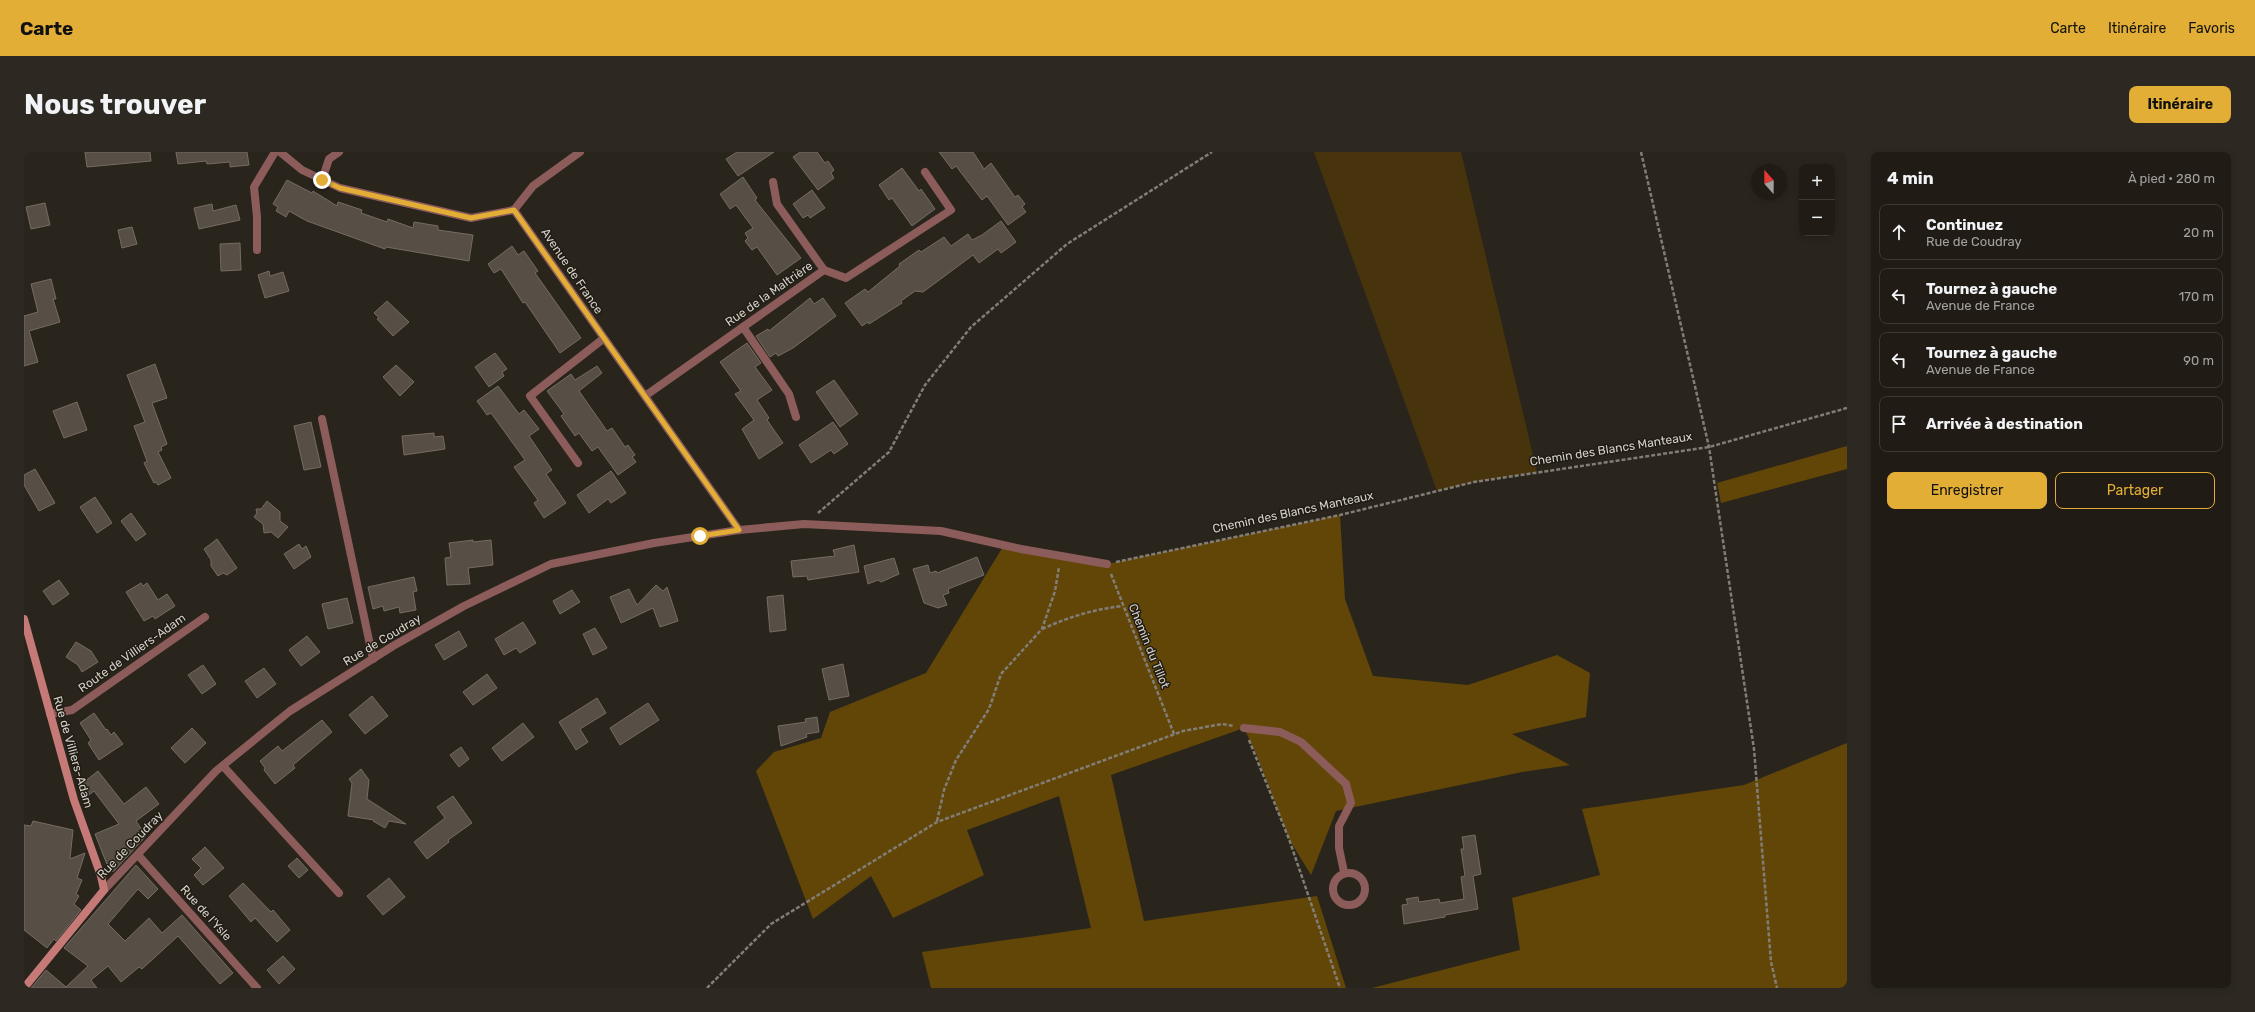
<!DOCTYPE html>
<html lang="fr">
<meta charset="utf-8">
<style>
body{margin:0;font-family:Rubik,sans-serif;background:#2d2922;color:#f1f3f6}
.controls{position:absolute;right:12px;top:12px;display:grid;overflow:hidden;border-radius:8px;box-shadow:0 2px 6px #0003}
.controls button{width:36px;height:36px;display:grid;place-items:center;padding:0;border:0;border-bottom:1px solid #3d3a34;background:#201c15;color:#f1f3f6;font:20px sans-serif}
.compass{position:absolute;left:1727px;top:12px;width:36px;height:36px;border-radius:50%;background:#201c15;box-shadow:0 2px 6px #0003;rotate:339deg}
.stop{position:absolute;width:12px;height:12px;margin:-9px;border:3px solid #e3ae35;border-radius:50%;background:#fff}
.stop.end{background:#e3ae35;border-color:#fff;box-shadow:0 1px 4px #0008}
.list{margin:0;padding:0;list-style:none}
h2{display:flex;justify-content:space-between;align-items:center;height:52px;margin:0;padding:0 16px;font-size:17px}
h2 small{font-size:13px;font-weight:400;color:#a2a1a0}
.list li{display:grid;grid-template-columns:26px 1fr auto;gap:12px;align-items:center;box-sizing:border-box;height:56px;margin:0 8px 8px;padding:0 8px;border:1px solid #3d3a34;border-radius:8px}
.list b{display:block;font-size:15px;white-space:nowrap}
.list p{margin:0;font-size:13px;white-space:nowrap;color:#a2a1a0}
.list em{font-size:13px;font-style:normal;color:#a2a1a0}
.actions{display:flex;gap:8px;padding:12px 16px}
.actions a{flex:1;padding:9px 0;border:1px solid #e3ae35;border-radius:8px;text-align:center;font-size:14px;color:#e3ae35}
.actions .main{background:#e3ae35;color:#111}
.icon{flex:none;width:22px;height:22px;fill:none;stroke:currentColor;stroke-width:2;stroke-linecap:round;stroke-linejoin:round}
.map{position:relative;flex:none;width:1823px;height:836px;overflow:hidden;border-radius:8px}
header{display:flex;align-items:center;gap:24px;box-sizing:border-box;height:56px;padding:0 20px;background:#e3ae35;color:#111}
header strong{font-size:19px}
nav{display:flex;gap:22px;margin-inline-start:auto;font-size:14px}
.intro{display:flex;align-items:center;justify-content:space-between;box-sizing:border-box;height:96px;padding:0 24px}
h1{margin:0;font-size:28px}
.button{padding:10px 18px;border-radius:8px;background:#e3ae35;color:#111;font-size:14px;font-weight:700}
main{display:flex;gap:24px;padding:0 24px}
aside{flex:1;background:#201c15;border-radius:8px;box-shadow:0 2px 6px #0003}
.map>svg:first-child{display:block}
.green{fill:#48340c}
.forest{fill:#624608}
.building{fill:#574e46;stroke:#756c63}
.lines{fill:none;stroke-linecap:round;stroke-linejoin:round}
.path{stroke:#827e77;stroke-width:2.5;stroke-dasharray:4 2;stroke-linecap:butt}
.lane{stroke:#8c5c5b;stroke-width:8}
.street{stroke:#8c5c5b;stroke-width:8}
.secondary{stroke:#c67a78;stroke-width:8}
.route{stroke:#e3ae35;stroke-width:5}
.labels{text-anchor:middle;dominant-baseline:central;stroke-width:3;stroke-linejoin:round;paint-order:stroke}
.street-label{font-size:12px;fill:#d4d1cb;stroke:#211c13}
</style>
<header>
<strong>Carte</strong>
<nav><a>Carte</a><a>Itinéraire</a><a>Favoris</a></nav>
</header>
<div class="intro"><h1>Nous trouver</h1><a class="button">Itinéraire</a></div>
<main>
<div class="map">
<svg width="1823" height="836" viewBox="0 0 1823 836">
<rect width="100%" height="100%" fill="#2a251c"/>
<!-- green -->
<polygon class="green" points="1290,0 1437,0 1513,320 1450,330 1413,339"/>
<!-- forest -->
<g class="forest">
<polygon points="1823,294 1823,317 1697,351 1693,331"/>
<polygon points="1316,363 1321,447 1349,524 1444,533 1533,503 1566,521 1562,565 1488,582 1546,613 1498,620 1312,659 1287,723 1265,687 1233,604 1220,576 1087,623 1120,769 1293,744 1322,836 907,836 898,800 1067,776 1035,644 943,678 960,723 869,766 847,724 789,767 732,619 750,600 797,586 806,560 902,521 980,393 1083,412"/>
<polygon points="1823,591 1823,836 1348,836 1496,798 1488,746 1576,723 1558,657 1720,633"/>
</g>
<!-- building -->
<g class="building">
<polygon points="61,0 126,0 127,9 63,15"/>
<polygon points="152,0 223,0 225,13 206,15 206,10 183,12 182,9 154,12"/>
<polygon points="713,0 750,0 714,24 702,7"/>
<polygon points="776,0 793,0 801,11 804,9 810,18 807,21 810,26 794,38 769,5"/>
<polygon points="915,0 949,0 960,17 967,11 991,45 994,43 1001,52 998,55 1002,60 984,73 963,44 958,48 932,14 928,17"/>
<polygon points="878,16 895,39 897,37 911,57 888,74 868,46 865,48 855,33"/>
<polygon points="719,25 733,46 731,48 777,106 753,123 733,95 728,98 721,89 724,86 721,81 729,76 712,53 706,57 696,42"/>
<polygon points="263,28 288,41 289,39 313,54 314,50 338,58 337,61 363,70 364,67 389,76 390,70 414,74 414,78 449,83 445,109 362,95 361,97 283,69 265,59 262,65 252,59 254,55 249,52"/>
<polygon points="788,38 801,56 786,66 784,63 779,66 769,52"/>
<polygon points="21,51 26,73 7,77 2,55"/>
<polygon points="188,52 189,59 212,53 216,68 175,77 170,56"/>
<polygon points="977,69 992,90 977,101 974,97 955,111 949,103 899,140 891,139 877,149 878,151 845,172 844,170 838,174 821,151 841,137 844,140 876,114 875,112 895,98 897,100 920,85 927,94 944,82 948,88 958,83"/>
<polygon points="108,75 113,92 98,96 94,78"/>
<polygon points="216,91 217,118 197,119 196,92"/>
<polygon points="488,94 494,103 500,99 514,119 511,121 557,186 536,201 501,150 499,151 477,117 470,121 464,112"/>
<polygon points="245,119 246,124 259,120 265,139 241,146 234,123"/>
<polygon points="27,127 32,147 29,147 36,170 5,179 14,210 0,214 0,164 14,160 7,132"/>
<polygon points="786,146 790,152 799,146 812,164 769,196 754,204 752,201 746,205 732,184 744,177 745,179"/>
<polygon points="363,149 385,170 369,184 353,167 355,166 350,161"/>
<polygon points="723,191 737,211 731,215 748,238 733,248 745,266 743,268 759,291 735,307 718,277 730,268 711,242 717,239 696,210"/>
<polygon points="471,201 483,217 478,220 480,224 465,235 451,215"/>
<polygon points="131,212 143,246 128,251 143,292 137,295 138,298 134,300 147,326 134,333 132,330 130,331 120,311 123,309 110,274 121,270 103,223"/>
<polygon points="372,213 390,230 376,244 359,225"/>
<polygon points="573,214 578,221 555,239 583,279 588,276 601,295 604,293 611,303 608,305 612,310 594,323 574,295 568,299 555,281 551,284 537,264 540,262 523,239 547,222 551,228"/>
<polygon points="810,228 834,262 816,275 792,240"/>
<polygon points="474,234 495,262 500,258 515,277 505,284 528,318 522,322 542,351 520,366 510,351 514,348 490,315 501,308 467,261 463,263 453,249"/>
<polygon points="53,250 63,278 40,286 29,259"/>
<polygon points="287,270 297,315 280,318 270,274"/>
<polygon points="809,270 824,292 810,302 807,298 787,311 775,293"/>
<polygon points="410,281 410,285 419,284 421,297 380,303 378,284"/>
<polygon points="11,317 31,351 15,359 0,333 0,323"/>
<polygon points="587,319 602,341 587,351 584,347 565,361 553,343"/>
<polygon points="71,345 88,371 73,381 56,355"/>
<polygon points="243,349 256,360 256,369 264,375 254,386 247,380 240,381 239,372 230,365 233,361 232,357 237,357"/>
<polygon points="107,361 122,382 112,389 97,369"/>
<polygon points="193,387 213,416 203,423 199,421 194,424 187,414 187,408 180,397"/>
<polygon points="449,388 449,390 467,388 469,413 444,416 446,432 423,433 421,406 427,405 425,391"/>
<polygon points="275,392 278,397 282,394 287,405 270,417 260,402"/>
<polygon points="830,393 835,420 784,428 783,424 769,425 767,409 811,404 809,398"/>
<polygon points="953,405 960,423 924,437 925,441 919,443 923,453 914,456 900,451 889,417 904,413 906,421 912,419 913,421"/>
<polygon points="870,406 875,422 857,430 854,428 844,432 840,414"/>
<polygon points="390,425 393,439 389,440 392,458 376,461 375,455 360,459 359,454 349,457 344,435"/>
<polygon points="35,428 45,442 29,453 19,439"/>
<polygon points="117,431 119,434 123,431 134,448 143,442 151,454 131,467 129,464 120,469 102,440"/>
<polygon points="632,433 639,439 643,435 654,469 636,475 629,456 597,471 586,445 605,437 613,453"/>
<polygon points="548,438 556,450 536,462 529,449"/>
<polygon points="759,443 762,478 746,480 743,445"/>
<polygon points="323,446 329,471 304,477 298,452"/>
<polygon points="499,470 512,491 496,501 492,496 480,503 471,487"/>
<polygon points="571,476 583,496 569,503 559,482"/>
<polygon points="435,479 443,494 420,508 411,493"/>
<polygon points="283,484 296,500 277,514 265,498"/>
<polygon points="52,490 67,499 74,510 58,520 54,513 42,505"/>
<polygon points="819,512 825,544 805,548 798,517"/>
<polygon points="179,513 192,532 178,542 164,523"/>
<polygon points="240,516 252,532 233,546 221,529"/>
<polygon points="463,522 473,536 449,553 439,540"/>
<polygon points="348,544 364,564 341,582 325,563"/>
<polygon points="573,546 582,561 556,577 564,590 552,598 535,570"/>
<polygon points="624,551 635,568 596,593 586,576"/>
<polygon points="70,561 82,578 83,577 87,583 90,580 99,592 75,608 64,591 67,588 56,571"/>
<polygon points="793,565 795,580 782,582 783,585 757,594 754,574 782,570 781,567"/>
<polygon points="298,568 308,580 269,613 271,616 251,632 240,618 241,616 236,609 254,594 258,599"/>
<polygon points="499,571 510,585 478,609 468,596"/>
<polygon points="168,576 182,591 161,611 147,596"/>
<polygon points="437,595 445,607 435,615 426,603"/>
<polygon points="337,617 345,628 343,647 382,672 365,669 361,676 349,669 350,668 324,664 328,631 325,627"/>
<polygon points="74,619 100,652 122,635 135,652 112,669 122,684 90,719 86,720 71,682 95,672 70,639 62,645 55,634"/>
<polygon points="429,644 448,671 424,688 425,690 403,707 390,690 421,666 413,655"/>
<polygon points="9,669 49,678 46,707 61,701 53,726 58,728 52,742 55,744 50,752 57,758 32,789 30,787 23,796 0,778 0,673 7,674"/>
<polygon points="1451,683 1457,722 1449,724 1454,757 1421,763 1421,765 1380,772 1378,753 1384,752 1382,747 1394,745 1395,750 1415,747 1416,751 1440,747 1437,725 1441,724 1437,697 1440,697 1438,685"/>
<polygon points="181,695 200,716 179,733 170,723 177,716 168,707"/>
<polygon points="273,706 284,718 275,726 264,714"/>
<polygon points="112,713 134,737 124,747 114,737 84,772 101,789 125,766 138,781 158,763 209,821 196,832 154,784 118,817 115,815 97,830 84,814 67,828 73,836 7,836 22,818 42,835 64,814 40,796"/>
<polygon points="365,726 381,745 359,763 343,744"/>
<polygon points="219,731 247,760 249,758 266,778 253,790 231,766 227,770 205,744"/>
<polygon points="259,804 271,817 255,832 243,818"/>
</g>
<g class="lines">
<!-- path -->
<g class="path">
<polyline points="1617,0 1685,295 1730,597 1747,810 1753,836"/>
<polyline points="794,361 865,300 901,233 947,175 1043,92 1188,0"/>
<polyline points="1092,410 1316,363 1450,330 1685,295 1823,256"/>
<polyline points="1087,422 1150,582"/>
<path d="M 1018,477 C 1045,465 1070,457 1099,454"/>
<polyline points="1225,588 1265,687 1316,836"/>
<polyline points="913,669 920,638 932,608 965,557 977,522 1018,477 1031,439 1035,415"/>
<polyline points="683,836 747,772 913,670 1159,579 1198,572 1210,574"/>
</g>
<!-- lane -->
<g class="lane">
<polyline points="1220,576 1256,580 1277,590 1322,632 1327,651 1315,674 1315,696 1320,720"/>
<polyline points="199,614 315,741"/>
<circle cx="1325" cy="737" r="16"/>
</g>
<!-- street -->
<g class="street">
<polyline points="256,0 278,18 316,36 447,66 490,58 715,378"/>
<polyline points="298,28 305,7 315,0"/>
<polyline points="749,30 753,52 800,118"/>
<polyline points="490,58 509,34 556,0"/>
<polyline points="233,98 233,65 230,35 251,0"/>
<polyline points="719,175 765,242 772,265"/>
<polyline points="621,244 800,118 822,126 927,58 901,20"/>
<polyline points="298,267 349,507"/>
<polyline points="554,311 506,244 579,187"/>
<polyline points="26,562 48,558 181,465"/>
<polyline points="114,703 233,836"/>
<polyline points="80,738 192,619 266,559 369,494 440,454 527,412 630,391 715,378 780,372 917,379 997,397 1083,412"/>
</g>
<!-- secondary -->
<polyline class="secondary" points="0,467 50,648 77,724 80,738 0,836"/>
</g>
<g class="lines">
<!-- route -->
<polyline class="route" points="298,28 316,36 447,66 490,58 715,378 676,384"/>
</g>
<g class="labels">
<!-- street labels -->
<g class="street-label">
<text transform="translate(548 119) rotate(56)">Avenue de France</text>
<text transform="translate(745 142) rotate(-35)">Rue de la Maltrière</text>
<text transform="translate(1587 297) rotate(-9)">Chemin des Blancs Manteaux</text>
<text transform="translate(1269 360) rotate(-12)">Chemin des Blancs Manteaux</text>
<text transform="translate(358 488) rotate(-31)">Rue de Coudray</text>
<text transform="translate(1125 494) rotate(68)">Chemin du Tillot</text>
<text transform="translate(108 501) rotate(-35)">Route de Villiers-Adam</text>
<text transform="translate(49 600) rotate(74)">Rue de Villiers-Adam</text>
<text transform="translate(106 693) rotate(-46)">Rue de Coudray</text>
<text transform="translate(182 761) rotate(48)">Rue de l'Ysle</text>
</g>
</g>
</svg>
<div class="controls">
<button>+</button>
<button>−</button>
</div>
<svg class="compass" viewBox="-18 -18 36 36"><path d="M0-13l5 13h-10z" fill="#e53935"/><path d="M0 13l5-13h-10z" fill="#a2a1a0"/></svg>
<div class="stop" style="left:676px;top:384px"></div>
<div class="stop end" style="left:298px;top:28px"></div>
</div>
<aside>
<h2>4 min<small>À pied · 280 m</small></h2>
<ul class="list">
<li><svg class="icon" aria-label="ahead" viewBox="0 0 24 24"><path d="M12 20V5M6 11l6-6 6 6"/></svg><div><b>Continuez</b><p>Rue de Coudray</p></div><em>20 m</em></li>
<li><svg class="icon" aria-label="left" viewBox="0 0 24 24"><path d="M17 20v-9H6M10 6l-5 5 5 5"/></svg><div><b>Tournez à gauche</b><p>Avenue de France</p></div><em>170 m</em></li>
<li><svg class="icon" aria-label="left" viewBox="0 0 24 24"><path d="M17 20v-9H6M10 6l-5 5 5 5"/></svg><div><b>Tournez à gauche</b><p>Avenue de France</p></div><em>90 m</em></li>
<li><svg class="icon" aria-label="arrive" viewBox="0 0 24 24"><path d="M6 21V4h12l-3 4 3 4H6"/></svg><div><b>Arrivée à destination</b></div></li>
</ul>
<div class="actions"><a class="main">Enregistrer</a><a>Partager</a></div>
</aside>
</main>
